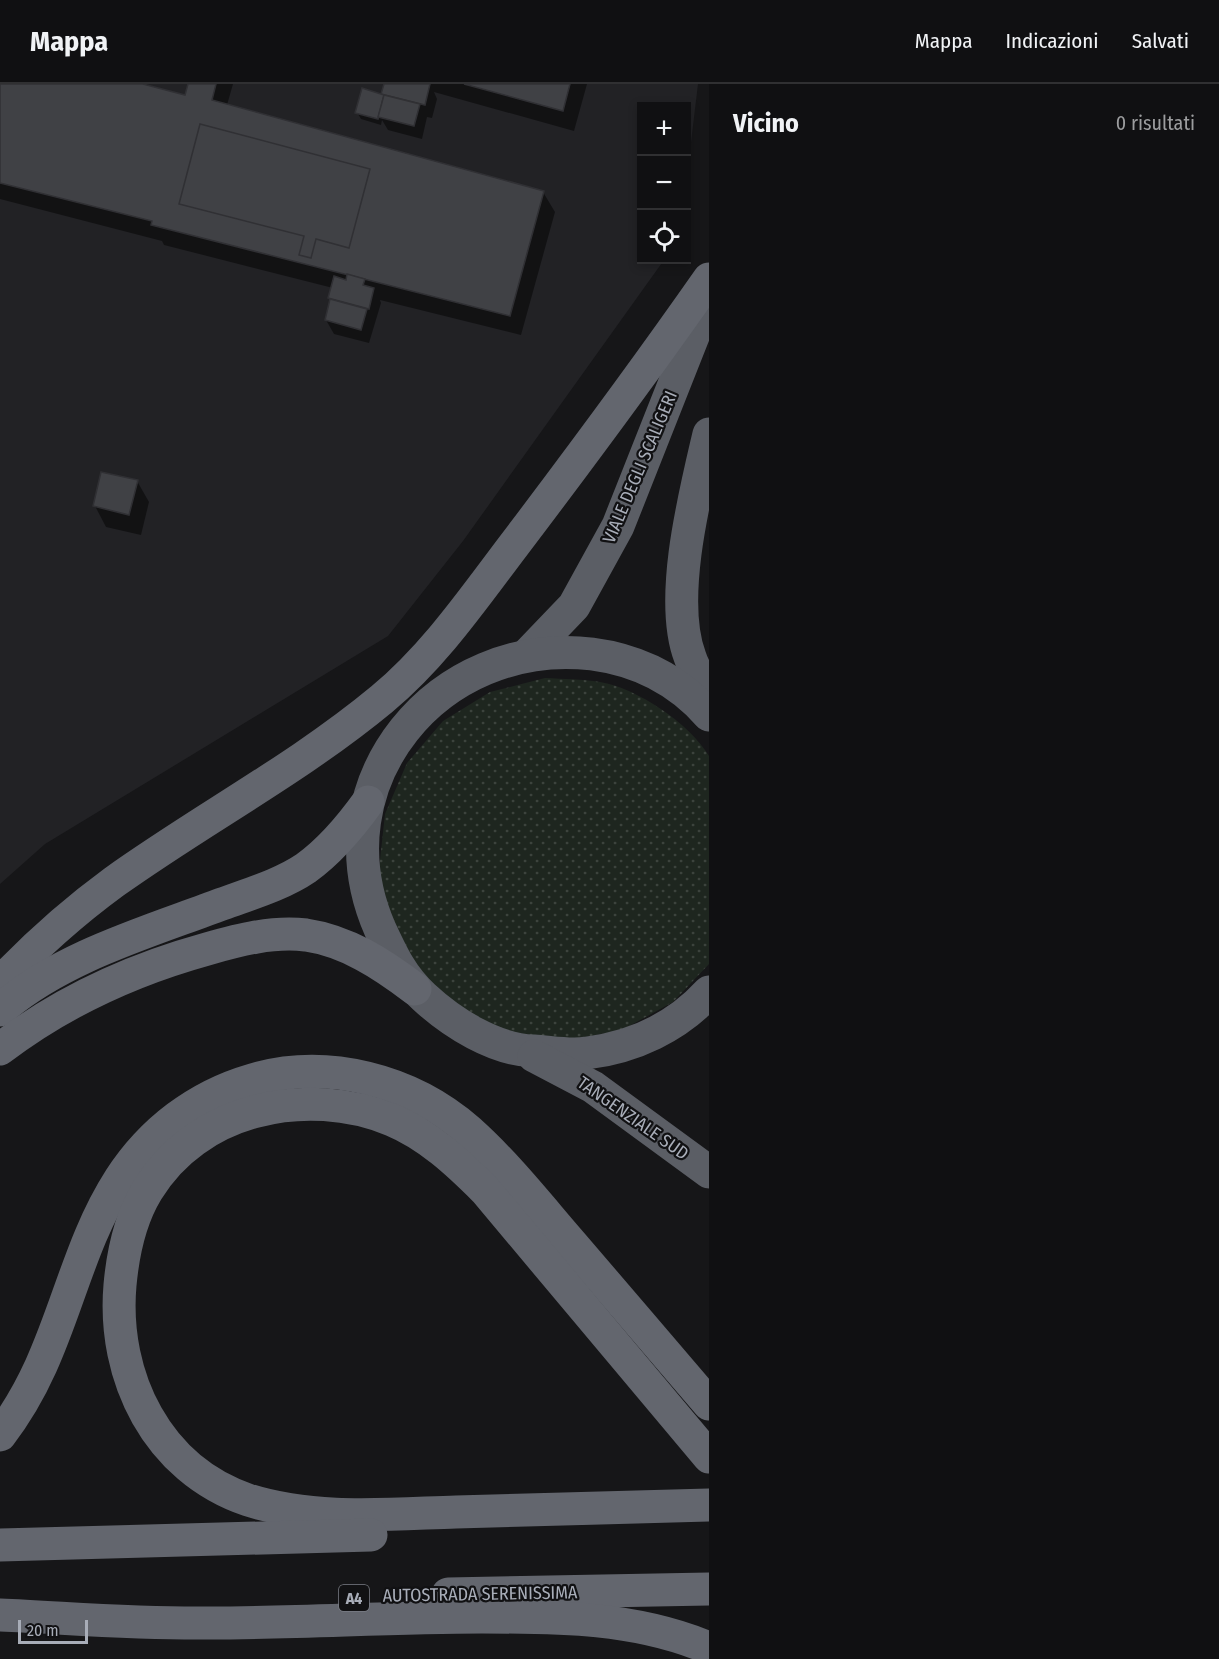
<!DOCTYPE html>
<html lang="it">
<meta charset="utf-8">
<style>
body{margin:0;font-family:"Fira Sans Condensed",sans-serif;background:#19191b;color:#f1f3f6}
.controls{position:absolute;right:18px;top:18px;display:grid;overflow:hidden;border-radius:0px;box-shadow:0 3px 9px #0003}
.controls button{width:54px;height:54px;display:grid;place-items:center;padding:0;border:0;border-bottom:2px solid #303032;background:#101012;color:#f1f3f6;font:30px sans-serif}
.scale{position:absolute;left:18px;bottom:15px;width:70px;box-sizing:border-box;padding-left:6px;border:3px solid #a8adb8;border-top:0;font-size:16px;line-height:21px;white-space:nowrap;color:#a8adb8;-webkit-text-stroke:4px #111113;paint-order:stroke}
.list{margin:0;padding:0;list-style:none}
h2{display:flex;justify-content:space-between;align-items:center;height:78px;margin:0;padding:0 24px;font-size:26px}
h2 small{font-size:20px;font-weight:400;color:#9c9d9f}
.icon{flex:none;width:33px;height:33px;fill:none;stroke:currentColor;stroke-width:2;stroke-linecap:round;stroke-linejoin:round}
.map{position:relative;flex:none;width:709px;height:1575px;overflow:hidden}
header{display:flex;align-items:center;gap:36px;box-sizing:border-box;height:84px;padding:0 30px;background:#101012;border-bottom:2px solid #303032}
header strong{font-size:28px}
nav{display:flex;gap:33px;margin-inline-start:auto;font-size:21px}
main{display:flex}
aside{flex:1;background:#101012}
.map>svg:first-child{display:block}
.built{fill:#222225}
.grass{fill:url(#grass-dots)}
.shadow{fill:#0007}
.building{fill:#404145;stroke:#303034;stroke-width:1.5}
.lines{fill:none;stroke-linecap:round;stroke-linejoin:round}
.trunk{stroke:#5b5e65;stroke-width:33}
.motorway{stroke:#63666e;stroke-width:33}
.labels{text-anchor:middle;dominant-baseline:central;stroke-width:4.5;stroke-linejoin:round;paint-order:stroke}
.shield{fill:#111113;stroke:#7b7e86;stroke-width:1.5}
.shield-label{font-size:16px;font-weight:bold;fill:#a8adb8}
.street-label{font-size:18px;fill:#a8adb8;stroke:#111113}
</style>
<header>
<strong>Mappa</strong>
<nav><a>Mappa</a><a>Indicazioni</a><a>Salvati</a></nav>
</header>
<main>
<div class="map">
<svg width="709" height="1575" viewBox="0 0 709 1575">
<defs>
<pattern id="grass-dots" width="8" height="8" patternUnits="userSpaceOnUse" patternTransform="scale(1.5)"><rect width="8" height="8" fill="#1e261f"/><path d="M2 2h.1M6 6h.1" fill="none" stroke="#3c433d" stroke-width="1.8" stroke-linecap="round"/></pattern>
</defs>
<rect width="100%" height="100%" fill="#161618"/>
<!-- built -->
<polygon class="built" points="0,0 698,0 687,92 686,22 642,22 642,176 664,176 463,457 388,552 45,760 0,800"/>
<!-- grass -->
<path class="grass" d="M 545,594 C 563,595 582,595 600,598 C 637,604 690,640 709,672 L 709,880 L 673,918 L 622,946 L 565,957 L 510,949 L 459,925 L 418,888 L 391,840 L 379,785 L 385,730 L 407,679 L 443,637 L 490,608 Z"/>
<!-- shadow -->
<g class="shadow">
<polygon points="0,0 137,0 186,13 189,0 233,0 227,21 543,108 555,128 521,251 380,216 381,219 369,259 334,250 326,236 333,204 164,161 162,157 0,115"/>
<polygon points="386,0 587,0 574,47 434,8 437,15 432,34 427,33 422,55 388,46 382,36 381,41 361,35 357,28 384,12"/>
<polygon points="137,397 149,418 141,451 106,443 95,422"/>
</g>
<!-- building -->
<g class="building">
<polygon points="0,0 143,0 185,11 188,0 216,0 212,16 544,107 510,232 151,141 152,137 0,99"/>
<polygon points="384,0 430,0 425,21 381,10"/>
<polygon points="464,0 570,0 563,27"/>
<polygon points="362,4 384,11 378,35 355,29"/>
<polygon points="384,11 420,20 414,42 378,33"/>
<polygon points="200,40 370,85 349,164 316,155 311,174 299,171 304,152 179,120"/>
<polygon points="347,190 365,195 363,201 374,204 369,225 328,214 334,192 346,196"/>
<polygon points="330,215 367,225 361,246 325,236"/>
<polygon points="101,388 138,396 129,431 93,422"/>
</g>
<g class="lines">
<!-- trunk -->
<g class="trunk">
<path d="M 709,350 C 695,410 668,515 690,573 C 694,586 703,598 709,610"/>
<polyline points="528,570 574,522 618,442 709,212"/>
<path d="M 709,631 C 678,596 638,576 592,570 C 438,552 316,699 380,845 C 392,871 402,893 424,913 C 452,939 495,966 534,967 C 551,968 571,972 587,969 C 634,963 677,943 709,908"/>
<polyline points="534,972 593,1003 709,1088"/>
</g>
<!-- motorway -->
<g class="motorway">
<path d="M 0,899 C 35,862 73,828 114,798 C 202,735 299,684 382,615 C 434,572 473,515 514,461 C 580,374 646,285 709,195"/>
<path d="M 0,926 C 60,873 148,848 222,820 C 249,810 281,801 306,784 C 331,766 350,743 368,718"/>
<path d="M 0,965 C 63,917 131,886 207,865 C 239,856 272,847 306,851 C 347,857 382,880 415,905"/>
<path d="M 0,1351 C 63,1270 68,1176 120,1095 C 151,1047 197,1012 252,996 C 327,974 411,996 469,1047 C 507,1081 539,1122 572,1160 C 618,1213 663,1267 709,1320"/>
<path d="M 709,1373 L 485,1106 C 457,1078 428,1051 392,1036 C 306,1001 197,1024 147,1107 C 130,1135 123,1168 120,1201 C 112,1293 157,1385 248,1416 C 314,1437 388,1430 456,1428 C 541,1425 625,1423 709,1421"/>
<polyline points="0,1461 371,1451"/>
<polyline points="448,1510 709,1505"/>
<path d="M 0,1531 C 69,1534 139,1540 209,1539 C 300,1539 391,1533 482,1533 C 560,1533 636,1533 709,1564"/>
</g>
</g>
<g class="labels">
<!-- shield labels -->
<rect class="shield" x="339" y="1501" width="30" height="26" rx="4.5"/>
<g class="shield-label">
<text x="354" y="1514">A4</text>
</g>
<!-- street labels -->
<g class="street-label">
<text transform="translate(640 383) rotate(-67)">VIALE DEGLI SCALIGERI</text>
<text transform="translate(633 1034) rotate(35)">TANGENZIALE SUD</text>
<text transform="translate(480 1510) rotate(-1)">AUTOSTRADA SERENISSIMA</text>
</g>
</g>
</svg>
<div class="controls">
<button>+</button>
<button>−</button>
<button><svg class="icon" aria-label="locate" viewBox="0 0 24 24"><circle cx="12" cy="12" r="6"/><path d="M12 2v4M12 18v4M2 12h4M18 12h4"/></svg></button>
</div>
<div class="scale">20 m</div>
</div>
<aside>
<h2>Vicino<small>0 risultati</small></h2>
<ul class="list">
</ul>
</aside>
</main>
